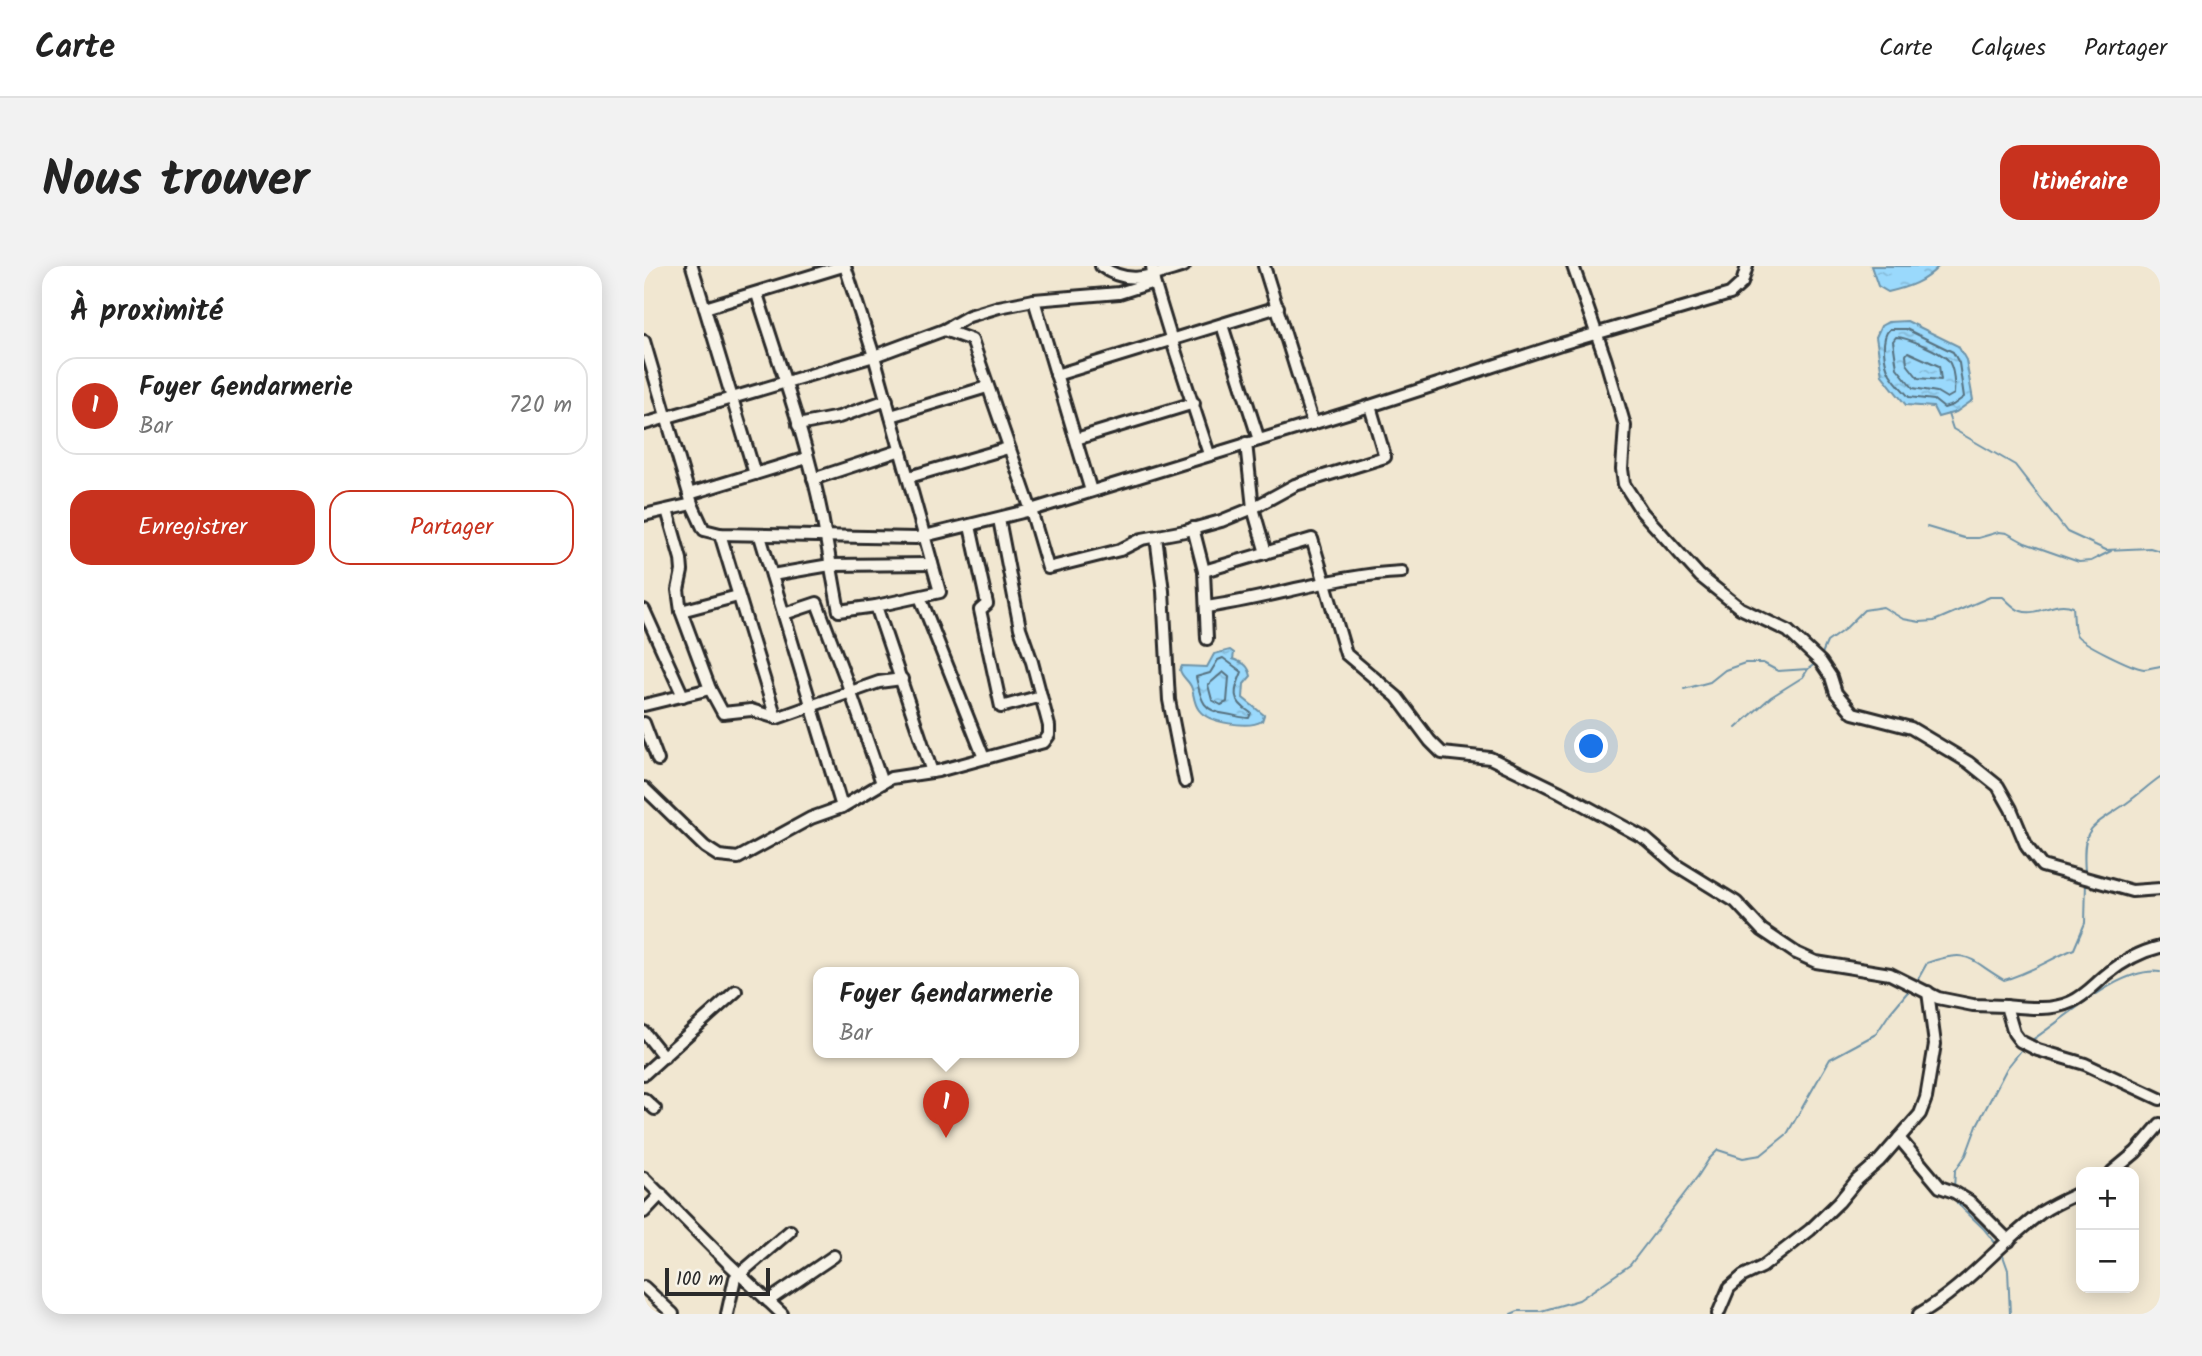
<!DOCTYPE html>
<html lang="fr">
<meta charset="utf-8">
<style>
body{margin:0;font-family:Kalam,sans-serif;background:#f2f2f2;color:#222}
.controls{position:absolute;right:21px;bottom:21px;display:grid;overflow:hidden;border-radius:14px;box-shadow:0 4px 18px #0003}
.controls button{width:63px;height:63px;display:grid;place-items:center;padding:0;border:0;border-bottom:2px solid #e0e0e0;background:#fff;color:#222;font:35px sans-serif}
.scale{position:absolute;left:21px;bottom:18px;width:105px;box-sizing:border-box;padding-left:7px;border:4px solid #2b2b2b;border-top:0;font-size:19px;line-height:24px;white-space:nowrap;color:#2b2b2b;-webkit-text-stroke:5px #f7f3e8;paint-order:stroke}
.you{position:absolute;left:948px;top:481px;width:24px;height:24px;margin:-18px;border:5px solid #fff;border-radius:50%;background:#1a73e8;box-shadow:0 0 0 10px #1a73e833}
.badge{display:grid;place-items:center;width:46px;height:46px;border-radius:50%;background:#c8321e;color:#fff;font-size:23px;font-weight:700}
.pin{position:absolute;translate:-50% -58px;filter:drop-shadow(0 2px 4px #0008)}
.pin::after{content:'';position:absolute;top:37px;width:24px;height:21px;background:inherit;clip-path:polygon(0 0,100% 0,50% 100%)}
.popup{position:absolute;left:169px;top:701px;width:266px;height:91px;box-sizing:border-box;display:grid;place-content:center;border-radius:14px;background:#fff;filter:drop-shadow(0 2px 5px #0005);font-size:23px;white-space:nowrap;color:#767676}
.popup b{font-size:26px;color:#222}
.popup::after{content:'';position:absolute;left:50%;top:100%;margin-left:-14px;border:14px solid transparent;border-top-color:#fff}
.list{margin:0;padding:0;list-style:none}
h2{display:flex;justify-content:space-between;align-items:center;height:91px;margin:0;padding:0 28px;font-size:30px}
h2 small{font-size:23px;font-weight:400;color:#767676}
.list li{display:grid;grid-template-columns:46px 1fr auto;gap:21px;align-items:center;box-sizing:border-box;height:98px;margin:0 14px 14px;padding:0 14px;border:2px solid #e0e0e0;border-radius:21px}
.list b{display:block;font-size:26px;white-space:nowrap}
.list p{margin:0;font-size:23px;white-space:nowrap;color:#767676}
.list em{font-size:23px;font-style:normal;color:#767676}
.actions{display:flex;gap:14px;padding:21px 28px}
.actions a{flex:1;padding:16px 0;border:2px solid #c8321e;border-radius:21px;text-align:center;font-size:24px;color:#c8321e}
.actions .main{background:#c8321e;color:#fff}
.map{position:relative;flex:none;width:1516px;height:1048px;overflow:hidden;border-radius:21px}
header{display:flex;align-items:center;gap:42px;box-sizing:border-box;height:98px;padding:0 35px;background:#fff;border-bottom:2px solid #e0e0e0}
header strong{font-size:33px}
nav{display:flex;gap:38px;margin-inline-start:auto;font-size:24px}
.intro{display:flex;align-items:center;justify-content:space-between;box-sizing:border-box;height:168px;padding:0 42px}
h1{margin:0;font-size:49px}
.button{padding:18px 32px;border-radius:21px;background:#c8321e;color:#fff;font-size:24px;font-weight:700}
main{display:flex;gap:42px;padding:0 42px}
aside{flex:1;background:#fff;border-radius:21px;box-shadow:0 4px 18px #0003}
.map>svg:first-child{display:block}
.water{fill:url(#water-ripples);stroke:#6e93a8;stroke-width:2}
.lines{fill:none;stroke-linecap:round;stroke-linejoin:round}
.shore{stroke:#57717f;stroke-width:2}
.stream{stroke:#6e93a8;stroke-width:2}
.minor-casing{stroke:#2b2b2b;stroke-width:16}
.minor{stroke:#f7f3e8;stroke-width:10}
</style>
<header>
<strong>Carte</strong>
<nav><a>Carte</a><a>Calques</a><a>Partager</a></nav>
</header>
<div class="intro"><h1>Nous trouver</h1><a class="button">Itinéraire</a></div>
<main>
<aside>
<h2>À proximité<small></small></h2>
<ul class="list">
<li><span class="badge">1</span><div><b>Foyer Gendarmerie</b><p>Bar</p></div><em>720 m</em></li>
</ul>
<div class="actions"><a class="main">Enregistrer</a><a>Partager</a></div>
</aside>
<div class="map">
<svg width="1516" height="1048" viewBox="0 0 1516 1048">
<defs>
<pattern id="water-ripples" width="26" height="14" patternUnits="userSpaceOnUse" patternTransform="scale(1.75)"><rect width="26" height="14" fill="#9ad9fc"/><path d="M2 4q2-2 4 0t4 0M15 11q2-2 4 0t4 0" fill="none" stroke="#85bad8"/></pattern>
</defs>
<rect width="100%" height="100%" fill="#f1e7d1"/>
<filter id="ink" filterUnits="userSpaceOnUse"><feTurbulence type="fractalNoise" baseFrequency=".0143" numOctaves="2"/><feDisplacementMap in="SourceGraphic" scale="14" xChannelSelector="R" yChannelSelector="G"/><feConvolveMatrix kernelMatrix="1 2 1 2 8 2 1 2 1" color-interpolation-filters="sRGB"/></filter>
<g filter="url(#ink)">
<!-- water -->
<g class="water">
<path d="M 1227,0 L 1295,0 C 1280,16 1265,21 1244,26 L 1234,20 Z"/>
<polygon points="1263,55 1314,80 1322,94 1329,134 1312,146 1294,151 1289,141 1262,139 1238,109 1232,71 1237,60 1244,56"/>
<path d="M 586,384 L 590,387 L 589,393 C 599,397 604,398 607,410 L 600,418 L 599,432 L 620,449 L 618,455 C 605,463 564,457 555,444 C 550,438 550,430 548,423 C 546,415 538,412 536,404 L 538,400 L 563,401 L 570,388 Z"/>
</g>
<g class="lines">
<!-- shore -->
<g class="shore">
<path d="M 1246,63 L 1262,63 L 1309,86 L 1315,97 L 1320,131 L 1309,139 L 1300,142 L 1290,134 L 1265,131 C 1259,124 1251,116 1246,108 C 1240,97 1236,71 1246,63 Z"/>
<path d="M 1252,71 C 1263,71 1297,86 1304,94 C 1310,102 1311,119 1310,128 L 1303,132 L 1293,126 L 1269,122 L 1253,102 L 1249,75 Z"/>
<polygon points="1264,86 1295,100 1297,114 1274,112 1263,98 1262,89"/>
<path d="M 579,392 L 598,406 C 590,425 586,434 607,447 L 605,452 C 597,452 590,449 582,448 C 557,445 557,432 552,411 L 566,407 L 574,394 Z"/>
<polygon points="579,406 585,411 583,436 577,439 568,434 564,419"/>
</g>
<!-- stream -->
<g class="stream">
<polyline points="1304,148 1309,163 1371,199 1423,266 1462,284 1506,282 1516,285"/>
<polyline points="1283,261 1320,272 1334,272 1355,266 1363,267 1381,277 1435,296 1447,295 1467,285"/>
<path d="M 1177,390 L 1183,376 L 1201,363 L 1220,344 L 1239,341 L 1259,353 L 1276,356 L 1290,355 L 1346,331 L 1359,331 C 1364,335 1370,343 1377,345 C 1394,351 1411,333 1429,341 C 1430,349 1429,361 1432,368 C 1435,376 1489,402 1500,403 C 1504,403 1511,401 1516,400"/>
<polyline points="1040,423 1066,416 1081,404 1101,397 1119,397 1134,405 1164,403 1172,397"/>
<polyline points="1092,462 1127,431 1159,411 1164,403"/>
<path d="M 1441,606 C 1438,563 1444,563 1477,541 C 1491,532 1503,520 1516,511"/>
<path d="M 1273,715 L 1283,697 C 1326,682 1324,693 1360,714 C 1384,708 1406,693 1430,683 L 1441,657 L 1442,615"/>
<path d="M 1385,776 C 1419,755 1475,700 1516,706"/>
<polyline points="1310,923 1311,905 1322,889 1333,859 1363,802 1379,782"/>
<polyline points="1311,932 1313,937 1340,963 1353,979"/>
<polyline points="1358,987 1364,1004 1366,1048"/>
<polyline points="867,1048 874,1045 897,1045 935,1034 986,999 1054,910 1065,893 1074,884 1099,892 1117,889 1143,868 1186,793 1232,768 1246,747 1267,722"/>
</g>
<!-- minor casing -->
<g class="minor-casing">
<g id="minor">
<polyline points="48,0 111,208"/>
<path d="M 457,0 C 485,21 509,9 540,0"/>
<polyline points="508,0 510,16 528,75 565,188"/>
<polyline points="620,0 669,158"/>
<polyline points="929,0 962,95 981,160 978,203 980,218 998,246 1056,310 1096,342 1144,365 1177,396 1187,411 1192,427 1209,447 1267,462 1324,496 1354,520 1367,543 1383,581 1398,600 1488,625 1516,623"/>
<path d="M 113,28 C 136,101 163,175 178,250 C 184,282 189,314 195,345 L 232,340 L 296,326 L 230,90 L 201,0"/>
<polyline points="390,34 447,225"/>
<polyline points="61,42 199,0"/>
<polyline points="578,59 615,174"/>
<polyline points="300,64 325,50 355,41 390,34 475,27 510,16"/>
<polyline points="0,75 48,238 60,264 76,268 272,272 387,244 404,302 476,284 498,273 541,265 577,255 609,242 651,219 741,191 726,140"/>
<polyline points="412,109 634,41"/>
<polyline points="247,150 343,121"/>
<polyline points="0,158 230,90 300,64 328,74 387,244 726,140 917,78 1086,28 1098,17 1103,0"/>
<polyline points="154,159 195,151 243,134"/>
<polyline points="432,173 550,137"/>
<polyline points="602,177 609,242 622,287"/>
<polyline points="265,211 364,182"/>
<polyline points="169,213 257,184"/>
<polyline points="45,228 163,192"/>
<polyline points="23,244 37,293 38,305 34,324 37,345 66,423 79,447 107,444 133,452 235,416 258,413"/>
<polyline points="0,249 48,238"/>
<polyline points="326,260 343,338 336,344 357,441 397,430"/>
<polyline points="549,262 560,305 563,373"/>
<polyline points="76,268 132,452"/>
<polyline points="116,270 198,541"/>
<polyline points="512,271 519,325 525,434 541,516"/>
<polyline points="560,305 668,273 702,388 753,431 786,475 798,487 846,492 916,526 1002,573 1032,599 1092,636 1118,664 1152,687 1172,696 1246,708 1294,732 1329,739 1362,740 1370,767 1376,775 1394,784 1441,798 1516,833"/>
<polyline points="128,309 186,299 288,298"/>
<polyline points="276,331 340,492"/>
<polyline points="232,340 288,506"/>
<path d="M 562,341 C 628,332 691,309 758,306"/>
<polyline points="0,344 39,430"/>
<polyline points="37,345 94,330"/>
<polyline points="140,348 173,337 203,416 238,517"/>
<polyline points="0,439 66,423"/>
<polyline points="0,457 14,494"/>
<polyline points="0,522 61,581 75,590 94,592 167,552 198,541 247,512 294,505 400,476 405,469 405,460 388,396 376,362 355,253"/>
<path d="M 1362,740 C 1383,742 1407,745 1427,736 C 1441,730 1451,718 1462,709 C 1479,695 1495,686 1516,681"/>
<polyline points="0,766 20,791"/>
<polyline points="0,808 92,725"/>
<polyline points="0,833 11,843"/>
<polyline points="1255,872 1296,921 1310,926 1325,935 1365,975"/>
<polyline points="1468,906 1492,886 1516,858"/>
<polyline points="0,912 85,998 138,1048"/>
<polyline points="0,946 17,928"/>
<polyline points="0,1021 29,1048"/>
<polyline points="124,1035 190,990"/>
<polyline points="83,1048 91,1012 146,965"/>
<polyline points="1074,1048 1085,1022 1099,1010 1118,1001 1166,964 1195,936 1213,914 1235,895 1276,848 1282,832 1291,778 1284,726"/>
<path d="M 1275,1048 C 1321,1022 1355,978 1398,946 C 1410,938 1424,932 1437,926"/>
</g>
</g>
<!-- minor -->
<use href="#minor" class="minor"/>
</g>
</g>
</svg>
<div class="controls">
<button>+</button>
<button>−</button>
</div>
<div class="scale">100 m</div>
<div class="you"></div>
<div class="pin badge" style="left:302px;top:872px">1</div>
<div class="popup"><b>Foyer Gendarmerie</b>Bar</div>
</div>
</main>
